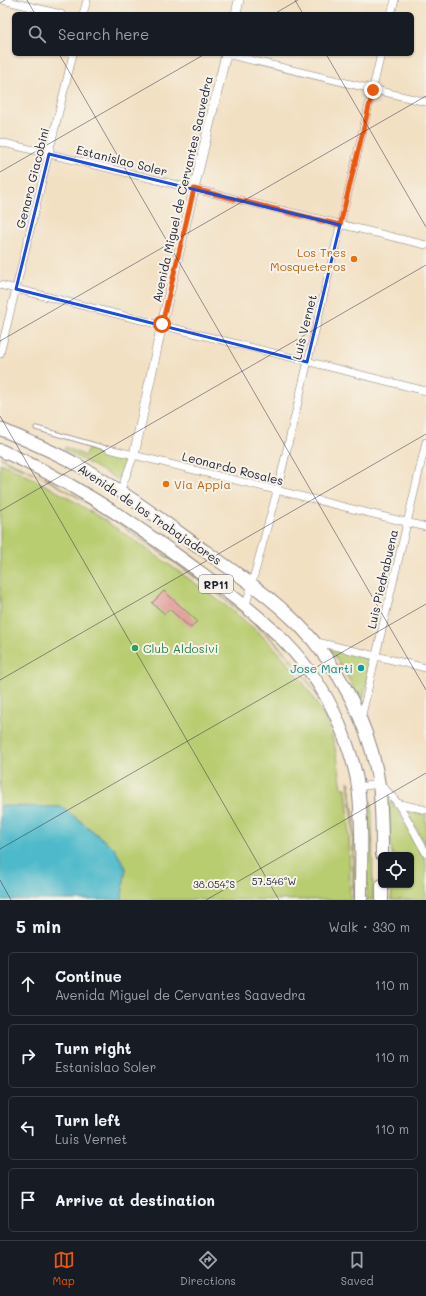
<!DOCTYPE html>
<meta charset="utf-8">
<style>
body{margin:0;font-family:Mali,sans-serif;background:#242831;color:#f1f3f6}
.controls{position:absolute;right:12px;bottom:12px;display:grid;overflow:hidden;border-radius:6px;box-shadow:0 1px 3px #0004}
.controls button{width:36px;height:36px;display:grid;place-items:center;padding:0;border:0;border-bottom:1px solid #363941;background:#171b24;color:#f1f3f6;font:20px sans-serif}
.stop{position:absolute;width:12px;height:12px;margin:-9px;border:3px solid #ea580c;border-radius:50%;background:#fff}
.stop.end{background:#ea580c;border-color:#fff;box-shadow:0 1px 4px #0008}
.list{margin:0;padding:0;list-style:none}
h2{display:flex;justify-content:space-between;align-items:center;height:52px;margin:0;padding:0 16px;font-size:17px}
h2 small{font-size:13px;font-weight:400;color:#9ea1a6}
.list li{display:grid;grid-template-columns:26px 1fr auto;gap:12px;align-items:center;box-sizing:border-box;height:64px;margin:0 8px 8px;padding:0 8px;border:1px solid #363941;border-radius:6px}
.list b{display:block;font-size:15px;white-space:nowrap}
.list p{margin:0;font-size:13px;white-space:nowrap;color:#9ea1a6}
.list em{font-size:13px;font-style:normal;color:#9ea1a6}
.icon{flex:none;width:22px;height:22px;fill:none;stroke:currentColor;stroke-width:2;stroke-linecap:round;stroke-linejoin:round}
.map{position:relative;flex:none;width:426px;height:900px;overflow:hidden}
.search{position:absolute;background:#171b24;box-shadow:0 1px 3px #0004;left:12px;right:12px;top:12px;height:44px;display:flex;align-items:center;gap:10px;box-sizing:border-box;padding:0 14px;border-radius:6px;color:#9ea1a6;font-size:15px}
.sheet{height:340px;background:#171b24}
nav{display:flex;justify-content:space-around;align-items:center;box-sizing:border-box;height:56px;border-top:1px solid #363941;background:#171b24;font-size:11px;color:#9ea1a6}
nav a{display:grid;justify-items:center;gap:2px}
nav .on{color:#ea580c}
.map>svg:first-child{display:block}
.green{fill:#b8cc6f;stroke:#6d7755}
.water{fill:#4eb9ca;stroke:#386e82}
.building{fill:#df9391}
.lines{fill:none;stroke-linecap:round;stroke-linejoin:round}
.service-casing{stroke:#8a817f;stroke-width:5}
.minor-casing{stroke:#8a817f;stroke-width:8}
.tertiary-casing{stroke:#8a817f;stroke-width:10}
.primary-casing{stroke:#8a817f;stroke-width:14}
.service{stroke:#fff;stroke-width:3.5}
.minor{stroke:#fff;stroke-width:7}
.tertiary{stroke:#fff;stroke-width:9}
.primary{stroke:#fff;stroke-width:12}
.route{stroke:#ea580c;stroke-width:5}
.marked{fill:none;stroke:#1d4ed8;stroke-width:3;stroke-linejoin:round}
.ticks{fill:none;stroke:#22223b;stroke-width:1;stroke-opacity:0.45}
.food-dot{fill:#e8710a;stroke:#f7f3e8;stroke-width:1.5}
.leisure-dot{fill:#2e9e5b;stroke:#f7f3e8;stroke-width:1.5}
.culture-dot{fill:#0f9aa8;stroke:#f7f3e8;stroke-width:1.5}
.labels{text-anchor:middle;dominant-baseline:central;stroke-width:4;stroke-linejoin:round;paint-order:stroke}
.shield{fill:#f7f3e8;stroke:#62616f;stroke-width:1}
.shield-label{font-size:11px;font-weight:bold;fill:#22223b}
.street-label{font-size:12px;fill:#22223b;stroke:#f7f3e8}
.food-label{font-size:12px;fill:#c56008;stroke:#f7f3e8;text-anchor:end}
.leisure-label{font-size:12px;fill:#27864d;stroke:#f7f3e8;text-anchor:start}
.culture-label{font-size:12px;fill:#0d838f;stroke:#f7f3e8;text-anchor:end}
.ticks-label{font-size:10px;text-anchor:middle;fill:#22223b;stroke:#f7f3e8;stroke-width:4;stroke-linejoin:round;paint-order:stroke}
</style>
<div class="map">
<svg width="426" height="900" viewBox="0 0 426 900">
<rect width="100%" height="100%" fill="#f7f3e8"/>
<filter id="ink" filterUnits="userSpaceOnUse"><feTurbulence type="fractalNoise" baseFrequency=".025" numOctaves="2"/><feDisplacementMap in="SourceGraphic" scale="8" xChannelSelector="R" yChannelSelector="G"/><feConvolveMatrix kernelMatrix="1 2 1 2 8 2 1 2 1" color-interpolation-filters="sRGB"/></filter>
<filter id="wash" filterUnits="userSpaceOnUse"><feTurbulence type="fractalNoise" baseFrequency=".012" numOctaves="4" result="noise"/><feDisplacementMap in="SourceGraphic" scale="16" xChannelSelector="R" yChannelSelector="G"/><feGaussianBlur stdDeviation="0.9" result="paint"/><feColorMatrix in="noise" values="0 0 0 0 0 0 0 0 0 0 0 0 0 0 0 0 0 1.4 0 .05"/><feComposite in="paint" operator="in"/></filter>
<g filter="url(#wash)">
<rect width="100%" height="100%" fill="#f2e0c3"/>
<!-- green -->
<g class="green">
<path d="M 65,447 L 85,456 L 88,449 L 120,458 C 128,463 124,469 121,476 L 117,479 L 64,450 Z"/>
<path d="M 0,457 C 62,484 116,520 171,559 C 231,602 287,640 324,707 C 329,715 338,730 338,740 C 310,659 242,611 175,563 C 142,540 109,516 75,495 C 61,487 47,479 32,472 C 23,468 6,464 0,457 Z"/>
<path d="M 0,463 C 65,491 123,532 181,573 C 225,605 270,635 302,681 C 314,699 327,719 333,740 C 338,758 339,770 342,788 L 346,788 L 349,821 L 350,900 L 123,900 L 122,896 L 126,868 L 114,848 L 63,807 L 0,806 Z"/>
<polygon points="330,649 372,660 363,699 359,696"/>
<polygon points="348,781 350,784 354,820 355,900 353,900 353,820"/>
<polygon points="369,801 372,803 373,900 367,900 366,803"/>
<polygon points="390,802 393,803 426,861 426,900 391,900 392,885 411,885 411,855 392,855 388,806"/>
<polygon points="410,811 426,814 426,846 408,814"/>
</g>
<!-- water -->
<polygon class="water" points="0,806 62,807 114,848 126,868 122,896 123,900 0,900"/>
<g id="blocks">
<!-- building -->
<polygon class="building" points="164,591 197,621 191,628 169,609 165,614 152,603"/>
</g>
</g>
<g filter="url(#ink)">
<use href="#blocks" fill-opacity="0" stroke="#8a817f" stroke-width="1"/>
<g class="lines">
<!-- service casing -->
<g class="service-casing">
<polyline id="service" points="36,428 109,449"/>
</g>
<!-- minor casing -->
<g class="minor-casing">
<g id="minor">
<polyline points="3,0 61,14"/>
<polyline points="83,14 87,0"/>
<polyline points="391,14 395,0"/>
<polyline points="226,54 426,102"/>
<polyline points="0,142 426,245"/>
<polyline points="0,285 426,391"/>
<polyline points="0,354 73,54"/>
<polyline points="109,449 426,527"/>
<polyline points="120,492 134,455"/>
<polyline points="246,605 277,491 381,54"/>
<polyline points="313,641 426,668"/>
<polyline points="361,719 426,442"/>
<path d="M 358,787 L 379,784 C 401,800 412,830 426,853"/>
<polyline points="397,803 426,810"/>
</g>
</g>
<!-- tertiary casing -->
<g class="tertiary-casing">
<g id="tertiary">
<polyline points="236,14 239,0"/>
<polyline points="134,455 162,324 226,54"/>
</g>
</g>
<!-- primary casing -->
<g class="primary-casing">
<g id="primary">
<path d="M 0,429 C 26,440 53,451 78,465 C 118,488 155,515 192,542 C 229,568 267,593 299,625 C 339,666 371,727 379,785 C 382,808 382,832 382,855"/>
<path d="M 0,450 C 67,479 126,518 185,561 C 253,611 314,652 344,736 C 350,752 356,770 358,787 C 363,822 361,864 361,900"/>
<polyline points="382,900 382,885"/>
</g>
</g>
<!-- service -->
<use href="#service" class="service"/>
<!-- minor -->
<use href="#minor" class="minor"/>
<!-- tertiary -->
<use href="#tertiary" class="tertiary"/>
<!-- primary -->
<use href="#primary" class="primary"/>
</g>
</g>
<g class="lines" filter="url(#ink)">
<!-- route -->
<polyline class="route" points="162,324 194,189 340,225 373,90"/>
</g>
<!-- marked area -->
<path class="marked" d="M 49,154 L 340,225 L 307,362 L 16,289 Z"/>
<!-- ticks -->
<path class="ticks" d="M 27,0 L 35,14M 295,0 L 303,14M 0,3 L 5,0M 274,14 L 298,0M 59,54 L 426,690M 326,54 L 426,227M 0,172 L 205,54M 0,341 L 426,96M 0,416 L 279,900M 0,511 L 426,265M 0,680 L 426,434M 0,849 L 426,604M 0,880 L 11,900M 206,900 L 426,773"/>
<!-- markers -->
<g class="food-dot">
<circle cx="354" cy="259" r="4"/>
<circle cx="166" cy="484" r="4"/>
</g>
<circle class="leisure-dot" cx="135" cy="648" r="4"/>
<circle class="culture-dot" cx="361" cy="668" r="4"/>
<g class="labels">
<!-- shield labels -->
<rect class="shield" x="199" y="575" width="34" height="18" rx="3"/>
<g class="shield-label">
<text x="216" y="584">RP11</text>
</g>
<!-- street labels -->
<g class="street-label">
<text transform="translate(122 160) rotate(14)">Estanislao Soler</text>
<text transform="translate(32 178) rotate(-76)">Genaro Giacobini</text>
<text transform="translate(182 189) rotate(-77)">Avenida Miguel de Cervantes Saavedra</text>
<text transform="translate(304 327) rotate(-76)">Luis Vernet</text>
<text transform="translate(233 468) rotate(14)">Leonardo Rosales</text>
<text transform="translate(150 514) rotate(34)">Avenida de los Trabajadores</text>
<text transform="translate(382 579) rotate(-77)">Luis Piedrabuena</text>
</g>
<!-- food labels -->
<g class="food-label">
<text x="346" y="252">Los Tres<tspan x="346" dy="14">Mosqueteros</tspan></text>
<text x="174" y="484" text-anchor="start">Via Appia</text>
</g>
<!-- leisure labels -->
<g class="leisure-label">
<text x="143" y="648">Club Aldosivi</text>
</g>
<!-- culture labels -->
<g class="culture-label">
<text x="353" y="668">Jose Marti</text>
</g>
</g>
<g class="ticks-label">
<text x="274" y="885">57.546°W</text>
<text x="214" y="888">38.054°S</text>
</g>
</svg>
<div class="controls">
<button><svg class="icon" aria-label="locate" viewBox="0 0 24 24"><circle cx="12" cy="12" r="6"/><path d="M12 2v4M12 18v4M2 12h4M18 12h4"/></svg></button>
</div>
<div class="stop" style="left:162px;top:324px"></div>
<div class="stop end" style="left:373px;top:90px"></div>
<div class="search"><svg class="icon" aria-label="search" viewBox="0 0 24 24"><circle cx="10" cy="10" r="6"/><path d="M15 15l6 6"/></svg>Search here</div>
</div>
<section class="sheet">
<h2>5 min<small>Walk · 330 m</small></h2>
<ul class="list">
<li><svg class="icon" aria-label="ahead" viewBox="0 0 24 24"><path d="M12 20V5M6 11l6-6 6 6"/></svg><div><b>Continue</b><p>Avenida Miguel de Cervantes Saavedra</p></div><em>110 m</em></li>
<li><svg class="icon" aria-label="right" viewBox="0 0 24 24"><path d="M7 20v-9h11M14 6l5 5-5 5"/></svg><div><b>Turn right</b><p>Estanislao Soler</p></div><em>110 m</em></li>
<li><svg class="icon" aria-label="left" viewBox="0 0 24 24"><path d="M17 20v-9H6M10 6l-5 5 5 5"/></svg><div><b>Turn left</b><p>Luis Vernet</p></div><em>110 m</em></li>
<li><svg class="icon" aria-label="arrive" viewBox="0 0 24 24"><path d="M6 21V4h12l-3 4 3 4H6"/></svg><div><b>Arrive at destination</b></div></li>
</ul>
</section>
<nav>
<a class="on"><svg class="icon" aria-label="map" viewBox="0 0 24 24"><path d="M3 6l6-2 6 2 6-2v14l-6 2-6-2-6 2zM9 4v14M15 6v14"/></svg>Map</a>
<a><svg class="icon" aria-label="directions" viewBox="0 0 24 24"><path d="M12 3l9 9-9 9-9-9zM9 14v-3h6M13 9l2 2-2 2"/></svg>Directions</a>
<a><svg class="icon" aria-label="saved" viewBox="0 0 24 24"><path d="M7 4h10v16l-5-4-5 4z"/></svg>Saved</a>
</nav>
